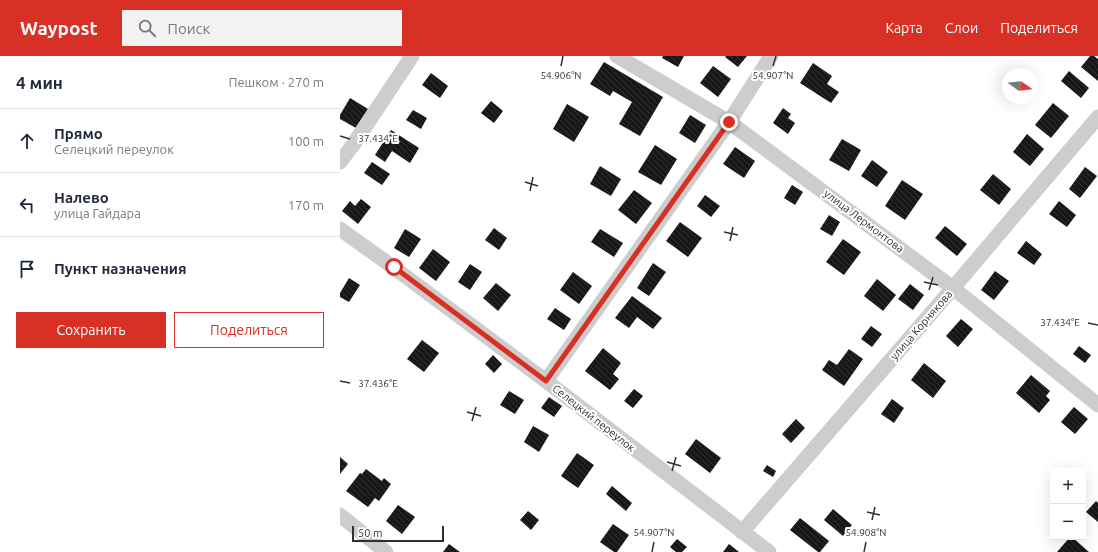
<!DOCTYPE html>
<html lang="ru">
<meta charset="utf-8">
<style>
body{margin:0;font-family:Ubuntu,sans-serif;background:#f2f2f3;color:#1f2937}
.controls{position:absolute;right:12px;bottom:12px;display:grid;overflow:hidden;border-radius:0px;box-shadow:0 4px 16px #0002}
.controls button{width:36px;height:36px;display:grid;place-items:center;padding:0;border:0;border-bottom:1px solid #e0e1e3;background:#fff;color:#1f2937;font:20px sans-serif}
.compass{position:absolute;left:662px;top:12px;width:36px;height:36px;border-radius:50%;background:#fff;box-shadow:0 4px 16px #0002;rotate:104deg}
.scale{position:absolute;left:12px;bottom:10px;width:92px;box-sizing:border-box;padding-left:4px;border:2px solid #303030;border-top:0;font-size:11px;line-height:14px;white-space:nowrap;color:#303030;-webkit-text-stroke:3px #fff;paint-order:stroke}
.stop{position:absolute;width:12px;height:12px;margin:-9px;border:3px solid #d93025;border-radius:50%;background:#fff}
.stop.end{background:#d93025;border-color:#fff;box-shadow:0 1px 4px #0008}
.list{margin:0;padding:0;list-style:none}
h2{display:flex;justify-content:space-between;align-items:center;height:52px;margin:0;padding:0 16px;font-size:17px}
h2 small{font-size:13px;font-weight:400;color:#747a83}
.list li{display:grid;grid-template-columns:26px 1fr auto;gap:12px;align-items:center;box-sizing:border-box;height:64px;padding:0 16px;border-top:1px solid #e0e1e3}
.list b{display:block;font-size:15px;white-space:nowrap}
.list p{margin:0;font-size:13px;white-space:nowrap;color:#747a83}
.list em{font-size:13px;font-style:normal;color:#747a83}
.actions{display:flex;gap:8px;padding:12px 16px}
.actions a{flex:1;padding:9px 0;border:1px solid #d93025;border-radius:0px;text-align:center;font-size:14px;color:#d93025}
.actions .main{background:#d93025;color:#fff}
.icon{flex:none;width:22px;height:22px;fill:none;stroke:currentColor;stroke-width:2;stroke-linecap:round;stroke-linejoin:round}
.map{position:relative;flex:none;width:758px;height:496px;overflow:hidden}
header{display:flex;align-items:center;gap:24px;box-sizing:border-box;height:56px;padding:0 20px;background:#d93025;color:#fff}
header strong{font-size:19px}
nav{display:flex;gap:22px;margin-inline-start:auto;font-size:14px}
.search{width:280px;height:36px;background:#f2f2f3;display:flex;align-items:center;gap:10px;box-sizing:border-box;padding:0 14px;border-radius:0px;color:#747a83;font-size:15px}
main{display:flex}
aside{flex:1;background:#fff}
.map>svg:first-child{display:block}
.building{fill:url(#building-back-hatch)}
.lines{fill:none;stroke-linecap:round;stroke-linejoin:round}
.minor{stroke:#cdcdcd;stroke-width:15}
.route{stroke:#d93025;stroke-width:5}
.ticks{fill:none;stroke:#303030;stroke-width:1.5}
.labels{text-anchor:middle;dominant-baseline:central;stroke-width:4;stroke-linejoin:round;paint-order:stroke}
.street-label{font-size:11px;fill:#303030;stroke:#fff}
.ticks-label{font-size:10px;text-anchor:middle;fill:#303030;stroke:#fff;stroke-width:4;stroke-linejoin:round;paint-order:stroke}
</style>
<header>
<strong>Waypost</strong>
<div class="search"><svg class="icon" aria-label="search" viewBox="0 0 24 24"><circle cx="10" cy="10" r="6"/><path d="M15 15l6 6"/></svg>Поиск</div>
<nav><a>Карта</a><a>Слои</a><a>Поделиться</a></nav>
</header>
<main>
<aside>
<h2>4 мин<small>Пешком · 270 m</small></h2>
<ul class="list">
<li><svg class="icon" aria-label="ahead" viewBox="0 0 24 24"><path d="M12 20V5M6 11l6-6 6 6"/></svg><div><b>Прямо</b><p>Селецкий переулок</p></div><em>100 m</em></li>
<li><svg class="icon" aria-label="left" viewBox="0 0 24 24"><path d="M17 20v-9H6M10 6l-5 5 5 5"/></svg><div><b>Налево</b><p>улица Гайдара</p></div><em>170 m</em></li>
<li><svg class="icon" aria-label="arrive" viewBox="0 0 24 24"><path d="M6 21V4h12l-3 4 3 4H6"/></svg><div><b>Пункт назначения</b></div></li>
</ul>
<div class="actions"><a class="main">Сохранить</a><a>Поделиться</a></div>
</aside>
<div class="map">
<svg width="758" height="496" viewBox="0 0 758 496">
<defs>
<pattern id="building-back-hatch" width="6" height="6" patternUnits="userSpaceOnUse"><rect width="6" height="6" fill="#171717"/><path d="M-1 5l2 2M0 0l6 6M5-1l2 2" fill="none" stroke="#303030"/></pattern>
</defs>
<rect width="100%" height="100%" fill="#fff"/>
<!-- building -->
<g class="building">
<polygon points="323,0 344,0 338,11 322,2"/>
<polygon points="386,0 407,0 398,11 385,1"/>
<polygon points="750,0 754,0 758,3 758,25 741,11"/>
<polygon points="264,6 323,41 300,80 279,68 292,46 273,35 270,40 250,28"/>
<polygon points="473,7 492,20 487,28 499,36 491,47 460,27"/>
<polygon points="373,10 391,23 378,41 360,27"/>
<polygon points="729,15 749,32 741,42 721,25"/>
<polygon points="91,17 108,30 100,42 82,29"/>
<polygon points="10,42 28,53 16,72 0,63 0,59"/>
<polygon points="151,45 163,55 154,67 141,57"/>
<polygon points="713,47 729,60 711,82 695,69"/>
<polygon points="227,48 249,61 234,86 213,73"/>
<polygon points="443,52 451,58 448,62 455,67 448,78 433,67"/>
<polygon points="73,54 87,62 81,73 66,64"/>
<polygon points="350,59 366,69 355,87 339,77"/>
<polygon points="51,74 79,92 70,107 52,95 45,106 35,99"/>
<polygon points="687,78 704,93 690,110 673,96"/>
<polygon points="502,83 521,94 509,115 489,104"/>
<polygon points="315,89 337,103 321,129 298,116"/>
<polygon points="395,91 415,105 404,122 383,108"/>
<polygon points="532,104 548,116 537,131 521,120"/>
<polygon points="32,106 50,118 42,129 24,117"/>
<polygon points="260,110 281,123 271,140 250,128"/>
<polygon points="745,111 757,120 740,142 729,133"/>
<polygon points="653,118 671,133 659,149 640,134"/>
<polygon points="562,124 583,138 565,164 545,150"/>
<polygon points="452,129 463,136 455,149 444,142"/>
<polygon points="294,134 312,147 296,168 278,154"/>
<polygon points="365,139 380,150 371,161 357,150"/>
<polygon points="21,143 31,151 18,168 2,155 10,145 15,150"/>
<polygon points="719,145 736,159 727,171 709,158"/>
<polygon points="489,159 500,166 492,180 480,173"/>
<polygon points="340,166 362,182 348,201 326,185"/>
<polygon points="605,170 627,188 617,200 595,182"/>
<polygon points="154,172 167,182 159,194 145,184"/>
<polygon points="65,173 81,183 69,201 54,192"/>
<polygon points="260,173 283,187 274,201 251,186"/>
<polygon points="503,183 521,196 504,219 486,206"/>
<polygon points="686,185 702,198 694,209 677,197"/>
<polygon points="93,193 110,206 96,225 79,212"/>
<polygon points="313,207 326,216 309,240 297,232"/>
<polygon points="130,208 142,216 130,234 118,226"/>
<polygon points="655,215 669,225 654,244 641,234"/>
<polygon points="233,216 252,230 239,248 220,234"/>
<polygon points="9,222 20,229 9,246 0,241 0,237"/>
<polygon points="537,223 556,239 543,255 524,240"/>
<polygon points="156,227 171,239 158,255 143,242"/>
<polygon points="570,228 584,239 573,254 558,243"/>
<polygon points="292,240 322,262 313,273 297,261 289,272 275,262"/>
<polygon points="215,252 231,263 224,274 207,263"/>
<polygon points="621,263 633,273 618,291 606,280"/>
<polygon points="531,270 542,278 532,291 521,283"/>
<polygon points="82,284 99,297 84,316 67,303"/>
<polygon points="739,290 751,299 745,307 733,298"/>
<polygon points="263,292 281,307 273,318 279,323 270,334 245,315"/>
<polygon points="509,293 523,303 504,330 482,314 489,304 497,309"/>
<polygon points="153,299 162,308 154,317 145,308"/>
<polygon points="584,307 606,325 593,342 571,324"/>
<polygon points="691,319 710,335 706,340 710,344 699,357 676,337"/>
<polygon points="294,333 303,340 293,352 284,345"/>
<polygon points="169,335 184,344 175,358 160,349"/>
<polygon points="209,341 222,350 214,361 201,352"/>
<polygon points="552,343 564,352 554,367 541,358"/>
<polygon points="734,351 748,363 735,378 721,366"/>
<polygon points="456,363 465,372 451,387 442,378"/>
<polygon points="193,370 209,379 199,396 184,386"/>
<polygon points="356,383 381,402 370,417 345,398"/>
<polygon points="237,397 254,409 238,432 221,420"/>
<polygon points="0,401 8,408 0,418"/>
<polygon points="427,409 436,415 433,421 423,415"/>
<polygon points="26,413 42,425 44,422 51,428 39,445 35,442 28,451 6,435 20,417 22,418"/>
<polygon points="272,430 292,447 286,455 266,438"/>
<polygon points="756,445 758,447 758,466 746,456"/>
<polygon points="58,449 75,461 62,478 46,465"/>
<polygon points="493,453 512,469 503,480 484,464"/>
<polygon points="188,455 199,464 191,474 180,464"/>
<polygon points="460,462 489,485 480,496 478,496 450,474"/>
<polygon points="273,468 289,479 277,496 274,496 260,486"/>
<polygon points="730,481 732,481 749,496 717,496"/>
<polygon points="337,483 347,491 342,496 336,496 330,491"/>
<polygon points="109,488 120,496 103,496"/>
<polygon points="389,488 399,496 383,496"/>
</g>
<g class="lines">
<!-- minor -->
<g class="minor">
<polyline points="277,0 389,66 613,232 758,349"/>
<polyline points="0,106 13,89 72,0"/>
<polyline points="0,173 53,211 206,325 429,496"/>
<polyline points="206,325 389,66 431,0"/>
<polyline points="0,459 46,496"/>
<polyline points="402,476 613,232 758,61"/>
</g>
</g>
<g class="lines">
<!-- route -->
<polyline class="route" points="54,211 206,325 389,66"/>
</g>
<!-- ticks -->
<path class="ticks" d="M 221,10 L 223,0M 433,10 L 436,0M 0,80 L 10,83M 185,126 L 198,130M 190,135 L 193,121M 384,176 L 398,179M 390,185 L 393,171M 584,226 L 598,229M 589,234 L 593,221M 748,267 L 758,269M 0,325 L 10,327M 127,356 L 141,360M 132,365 L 136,351M 327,406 L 341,410M 332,415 L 336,401M 527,456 L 540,459M 532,464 L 535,451M 312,496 L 314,486M 524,496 L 526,486"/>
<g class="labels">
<!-- street labels -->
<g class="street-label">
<text transform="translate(524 165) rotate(37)">улица Лермонтова</text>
<text transform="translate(581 269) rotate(-49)">улица Корнякова</text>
<text transform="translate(254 362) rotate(38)">Селецкий переулок</text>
</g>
</g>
<g class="ticks-label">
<text x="221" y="23">54.906°N</text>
<text x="433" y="23">54.907°N</text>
<text x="38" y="86">37.434°E</text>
<text x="720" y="270">37.434°E</text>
<text x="38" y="331">37.436°E</text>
<text x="314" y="480">54.907°N</text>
<text x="526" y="480">54.908°N</text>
</g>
</svg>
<div class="controls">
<button>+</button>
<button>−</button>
</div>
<svg class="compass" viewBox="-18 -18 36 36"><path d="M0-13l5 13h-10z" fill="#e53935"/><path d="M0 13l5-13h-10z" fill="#747a83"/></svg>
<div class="scale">50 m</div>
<div class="stop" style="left:54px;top:211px"></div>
<div class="stop end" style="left:389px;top:66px"></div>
</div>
</main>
